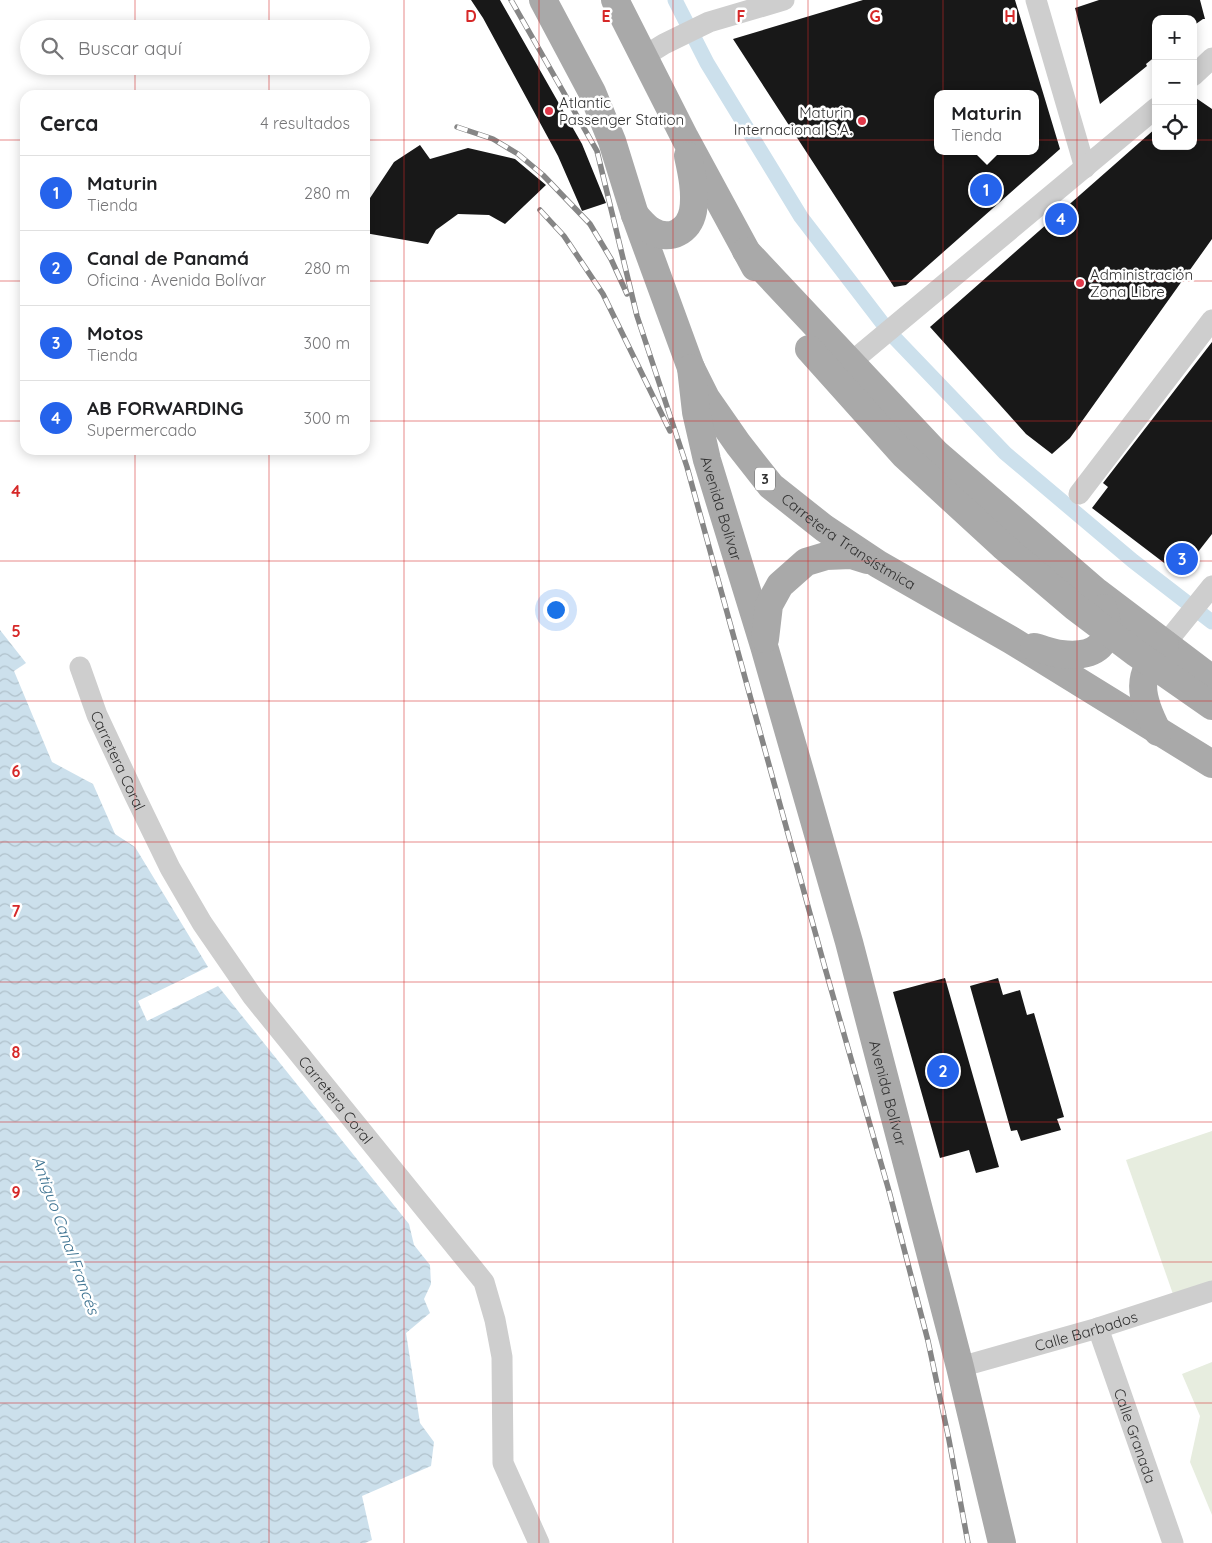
<!DOCTYPE html>
<html lang="es">
<meta charset="utf-8">
<style>
body{margin:0;font-family:Quicksand,sans-serif;background:#f6f6f6;color:#202124}
.controls{position:absolute;right:15px;top:15px;display:grid;overflow:hidden;border-radius:10px;box-shadow:0 2px 12px #0003}
.controls button{width:45px;height:45px;display:grid;place-items:center;padding:0;border:0;border-bottom:1px solid #e0e0e0;background:#fff;color:#202124;font:25px sans-serif}
.you{position:absolute;left:555px;top:609px;width:18px;height:18px;margin:-12px;border:4px solid #fff;border-radius:50%;background:#1a73e8;box-shadow:0 0 0 8px #1a73e833}
.badge{display:grid;place-items:center;width:32px;height:32px;border-radius:50%;background:#2563eb;color:#fff;font-size:16px;font-weight:700}
.pin{position:absolute;translate:-50% -50%;border:2px solid #fff;box-shadow:0 1px 5px #0006}
.popup{position:absolute;left:934px;top:90px;width:105px;height:65px;box-sizing:border-box;display:grid;place-content:center;border-radius:10px;background:#fff;filter:drop-shadow(0 1px 4px #0005);font-size:16px;white-space:nowrap;color:#757577}
.popup b{font-size:19px;color:#202124}
.popup::after{content:'';position:absolute;left:50%;top:100%;margin-left:-10px;border:10px solid transparent;border-top-color:#fff}
.list{margin:0;padding:0;list-style:none}
h2{display:flex;justify-content:space-between;align-items:center;height:65px;margin:0;padding:0 20px;font-size:21px}
h2 small{font-size:16px;font-weight:400;color:#757577}
.list li{display:grid;grid-template-columns:32px 1fr auto;gap:15px;align-items:center;box-sizing:border-box;height:75px;padding:0 20px;border-top:1px solid #e0e0e0}
.list b{display:block;font-size:19px;white-space:nowrap}
.list p{margin:0;font-size:16px;white-space:nowrap;color:#757577}
.list em{font-size:16px;font-style:normal;color:#757577}
.icon{flex:none;width:28px;height:28px;fill:none;stroke:currentColor;stroke-width:2;stroke-linecap:round;stroke-linejoin:round}
.map{position:relative;flex:none;width:1212px;height:1543px;overflow:hidden}
.search{position:absolute;background:#fff;box-shadow:0 2px 12px #0003;left:20px;top:20px;width:350px;height:55px;display:flex;align-items:center;gap:12px;box-sizing:border-box;padding:0 18px;border-radius:28px;color:#757577;font-size:19px}
.panel{position:absolute;background:#fff;box-shadow:0 2px 12px #0003;left:20px;top:90px;width:350px;height:365px;border-radius:15px}
.map>svg:first-child{display:block}
.green{fill:#e7eddf}
.water{fill:url(#water-waves)}
.lines{fill:none;stroke-linecap:round;stroke-linejoin:round}
.canal{stroke:#cce0ec;stroke-width:15}
.building{fill:#181818;fill-rule:evenodd}
.minor{stroke:#cecece;stroke-width:21}
.major{stroke:#a9a9a9;stroke-width:28}
.rail-casing{stroke:#868686;stroke-width:5.5}
.rail{stroke:#fff;stroke-width:4;stroke-dasharray:11;stroke-linecap:butt}
.major-bridge{stroke:#a9a9a9;stroke-width:28}
.grid{fill:none;stroke:#d62828;stroke-width:1;stroke-opacity:0.55}
.poi-dot{fill:#e1394a;stroke:#fff;stroke-width:2}
.labels{text-anchor:middle;dominant-baseline:central;stroke-width:5;stroke-linejoin:round;paint-order:stroke}
.shield{fill:#fff;stroke:#6f6f6f;stroke-width:1}
.shield-label{font-size:14px;font-weight:bold;fill:#313131}
.poi-label{font-size:15px;fill:#313131;stroke:#fff;text-anchor:start}
.street-label{font-size:15px;fill:#313131;stroke:#fff}
.water-label{font-size:16px;font-style:italic;fill:#3f7492;stroke:#fff}
.grid-label{font-size:16px;text-anchor:middle;font-weight:bold;fill:#d62828;stroke:#fff;stroke-width:5;stroke-linejoin:round;paint-order:stroke}
</style>
<div class="map">
<svg width="1212" height="1543" viewBox="0 0 1212 1543">
<defs>
<pattern id="water-waves" width="16" height="10" patternUnits="userSpaceOnUse" patternTransform="scale(1.25)"><rect width="16" height="10" fill="#cce0ec"/><path d="M0 5q4-4 8 0t8 0" fill="none" stroke="#b0c1cb"/></pattern>
</defs>
<rect width="100%" height="100%" fill="#fff"/>
<!-- green -->
<g class="green">
<polygon points="1212,1131 1212,1284 1174,1297 1126,1160"/>
<polygon points="1212,1362 1212,1515 1190,1462 1200,1416 1182,1374"/>
</g>
<!-- water -->
<polygon class="water" points="0,630 26,663 14,671 52,762 93,784 115,834 135,847 208,967 138,1001 147,1021 218,986 409,1224 414,1245 430,1265 431,1284 424,1299 430,1313 406,1333 420,1423 434,1442 431,1466 362,1496 372,1540 365,1543 0,1543"/>
<g class="lines">
<!-- canal -->
<polyline class="canal" points="675,0 707,63 801,217 890,333 1005,453 1133,561 1212,622"/>
</g>
<!-- building -->
<g class="building">
<polygon points="471,0 500,0 582,144 606,203 582,211 558,156 483,18"/>
<path d="M 863,0 L 1015,0 L 1060,149 L 906,285 L 894,287 L 733,39 ZM 937,94 L 1035,94 L 1035,151 L 937,151 Z"/>
<polygon points="1099,0 1200,0 1205,19 1203,19 1193,26 1193,19 1156,19 1156,56 1146,64 1147,66 1100,104 1075,8"/>
<polygon points="1193,96 1212,109 1212,239 1070,438 1052,454 1026,434 930,327 1156,128 1156,146 1193,146"/>
<polygon points="420,145 430,159 468,148 515,159 546,185 505,224 489,215 458,214 436,230 428,244 365,233 365,209 368,201 394,162"/>
<polygon points="1212,342 1212,534 1180,575 1092,508 1108,487 1103,483"/>
<polygon points="945,978 999,1167 976,1173 969,1150 940,1158 893,992"/>
<polygon points="998,978 1003,995 1020,990 1027,1015 1034,1013 1064,1117 1057,1119 1061,1130 1021,1141 1017,1130 1011,1131 970,986"/>
</g>
<g class="lines">
<!-- minor -->
<g class="minor">
<polyline points="1036,0 1085,168"/>
<polyline points="643,57 664,44 709,22 784,0"/>
<polyline points="1193,76 1212,58"/>
<polyline points="850,363 1156,108"/>
<polyline points="1079,494 1212,320"/>
<polyline points="1166,643 1212,586"/>
<path id="s1" d="M 80,667 L 97,715 L 135,796 L 170,868 L 202,923 L 253,997 L 484,1282 L 495,1320 L 502,1357 L 503,1463 L 539,1543"/>
<path id="s2" d="M 1098,1328 L 1173,1543"/>
<path id="s3" d="M 960,1367 L 1098,1328 L 1212,1291"/>
</g>
<!-- major -->
<g class="major">
<path id="s4" d="M 543,0 L 592,92 L 612,141 L 635,215 L 691,368 L 706,398 L 738,444 L 771,486 L 824,528 L 878,564 L 1011,640 L 1212,764"/>
<polyline points="615,0 685,138 755,267"/>
<path d="M 635,215 C 640,220 645,227 652,231 C 670,242 689,231 693,211 C 696,193 692,174 688,156"/>
<polyline points="746,251 936,453 1097,592 1212,679"/>
<path id="s5" d="M 691,368 L 696,412 L 707,460 L 764,646 L 849,942 L 960,1367 L 1002,1543"/>
<polyline points="765,639 769,605 780,585 806,562 826,556 851,555 867,560"/>
<path d="M 1034,647 C 1043,649 1052,653 1061,654 C 1095,658 1116,644 1103,608"/>
<path d="M 1158,732 C 1140,697 1134,674 1165,644"/>
</g>
<!-- rail casing -->
<g class="rail-casing">
<g id="rail">
<polyline points="511,0 597,151 637,316 687,467 825,968 889,1191 928,1341 949,1440 968,1543"/>
<polyline points="457,127 493,139 518,154 543,175 590,224 611,259 627,294"/>
<polyline points="540,210 564,236 603,294 670,431"/>
</g>
</g>
<!-- rail -->
<use href="#rail" class="rail"/>
<!-- major-bridge -->
<polyline class="major-bridge" points="809,349 904,455 1003,546 1075,607 1136,653 1212,706"/>
</g>
<!-- grid -->
<path class="grid" d="M 135,0 L 135,29M 269,0 L 269,29M 404,0 L 404,1543M 539,0 L 539,1543M 673,0 L 673,1543M 808,0 L 808,1543M 943,0 L 943,1543M 1077,0 L 1077,1543M 135,66 L 135,95M 269,66 L 269,95M 0,140 L 25,140M 365,140 L 1156,140M 1193,140 L 1212,140M 0,281 L 25,281M 365,281 L 1212,281M 0,421 L 25,421M 365,421 L 1212,421M 135,450 L 135,1543M 269,450 L 269,1543M 0,561 L 1212,561M 0,701 L 1212,701M 0,842 L 1212,842M 0,982 L 1212,982M 0,1122 L 1212,1122M 0,1262 L 1212,1262M 0,1403 L 1212,1403"/>
<!-- markers -->
<g class="poi-dot">
<circle cx="549" cy="111" r="5"/>
<circle cx="862" cy="121" r="5"/>
<circle cx="1080" cy="283" r="5"/>
</g>
<g class="labels">
<!-- shield labels -->
<rect class="shield" x="755" y="467.5" width="20" height="23" rx="4"/>
<g class="shield-label">
<text x="765" y="479">3</text>
</g>
<!-- poi labels -->
<g class="poi-label">
<text x="559" y="102">Atlantic<tspan x="559" dy="17">Passenger Station</tspan></text>
<text x="852" y="112" text-anchor="end">Maturin<tspan x="852" dy="17">Internacional S.A.</tspan></text>
<text x="1090" y="274">Administración<tspan x="1090" dy="17">Zona Libre</tspan></text>
</g>
<!-- street labels -->
<g class="street-label">
<text stroke="none"><textPath href="#s5" startOffset="144">Avenida Bolívar</textPath></text>
<text stroke="none"><textPath href="#s4" startOffset="636">Carretera Transístmica</textPath></text>
<text stroke="none"><textPath href="#s1" startOffset="101">Carretera Coral</textPath></text>
<text stroke="none"><textPath href="#s5" startOffset="752">Avenida Bolívar</textPath></text>
<text stroke="none"><textPath href="#s1" startOffset="506">Carretera Coral</textPath></text>
<text stroke="none"><textPath href="#s3" startOffset="131">Calle Barbados</textPath></text>
<text stroke="none"><textPath href="#s2" startOffset="114">Calle Granada</textPath></text>
</g>
<!-- water labels -->
<g class="water-label">
<text transform="translate(66 1235) rotate(70)">Antiguo Canal Francés</text>
</g>
</g>
<g class="grid-label">
<text x="471" y="22">D</text>
<text x="606" y="22">E</text>
<text x="741" y="22">F</text>
<text x="875" y="22">G</text>
<text x="1010" y="22">H</text>
<text x="16" y="497">4</text>
<text x="16" y="637">5</text>
<text x="16" y="777">6</text>
<text x="16" y="917">7</text>
<text x="16" y="1058">8</text>
<text x="16" y="1198">9</text>
</g>
</svg>
<div class="controls">
<button>+</button>
<button>−</button>
<button><svg class="icon" aria-label="locate" viewBox="0 0 24 24"><circle cx="12" cy="12" r="6"/><path d="M12 2v4M12 18v4M2 12h4M18 12h4"/></svg></button>
</div>
<div class="you"></div>
<div class="pin badge" style="left:986px;top:190px">1</div>
<div class="popup"><b>Maturin</b>Tienda</div>
<div class="pin badge" style="left:943px;top:1071px">2</div>
<div class="pin badge" style="left:1182px;top:559px">3</div>
<div class="pin badge" style="left:1061px;top:219px">4</div>
<div class="search"><svg class="icon" aria-label="search" viewBox="0 0 24 24"><circle cx="10" cy="10" r="6"/><path d="M15 15l6 6"/></svg>Buscar aquí</div>
<section class="panel">
<h2>Cerca<small>4 resultados</small></h2>
<ul class="list">
<li><span class="badge">1</span><div><b>Maturin</b><p>Tienda</p></div><em>280 m</em></li>
<li><span class="badge">2</span><div><b>Canal de Panamá</b><p>Oficina · Avenida Bolívar</p></div><em>280 m</em></li>
<li><span class="badge">3</span><div><b>Motos</b><p>Tienda</p></div><em>300 m</em></li>
<li><span class="badge">4</span><div><b>AB FORWARDING</b><p>Supermercado</p></div><em>300 m</em></li>
</ul>
</section>
</div>
